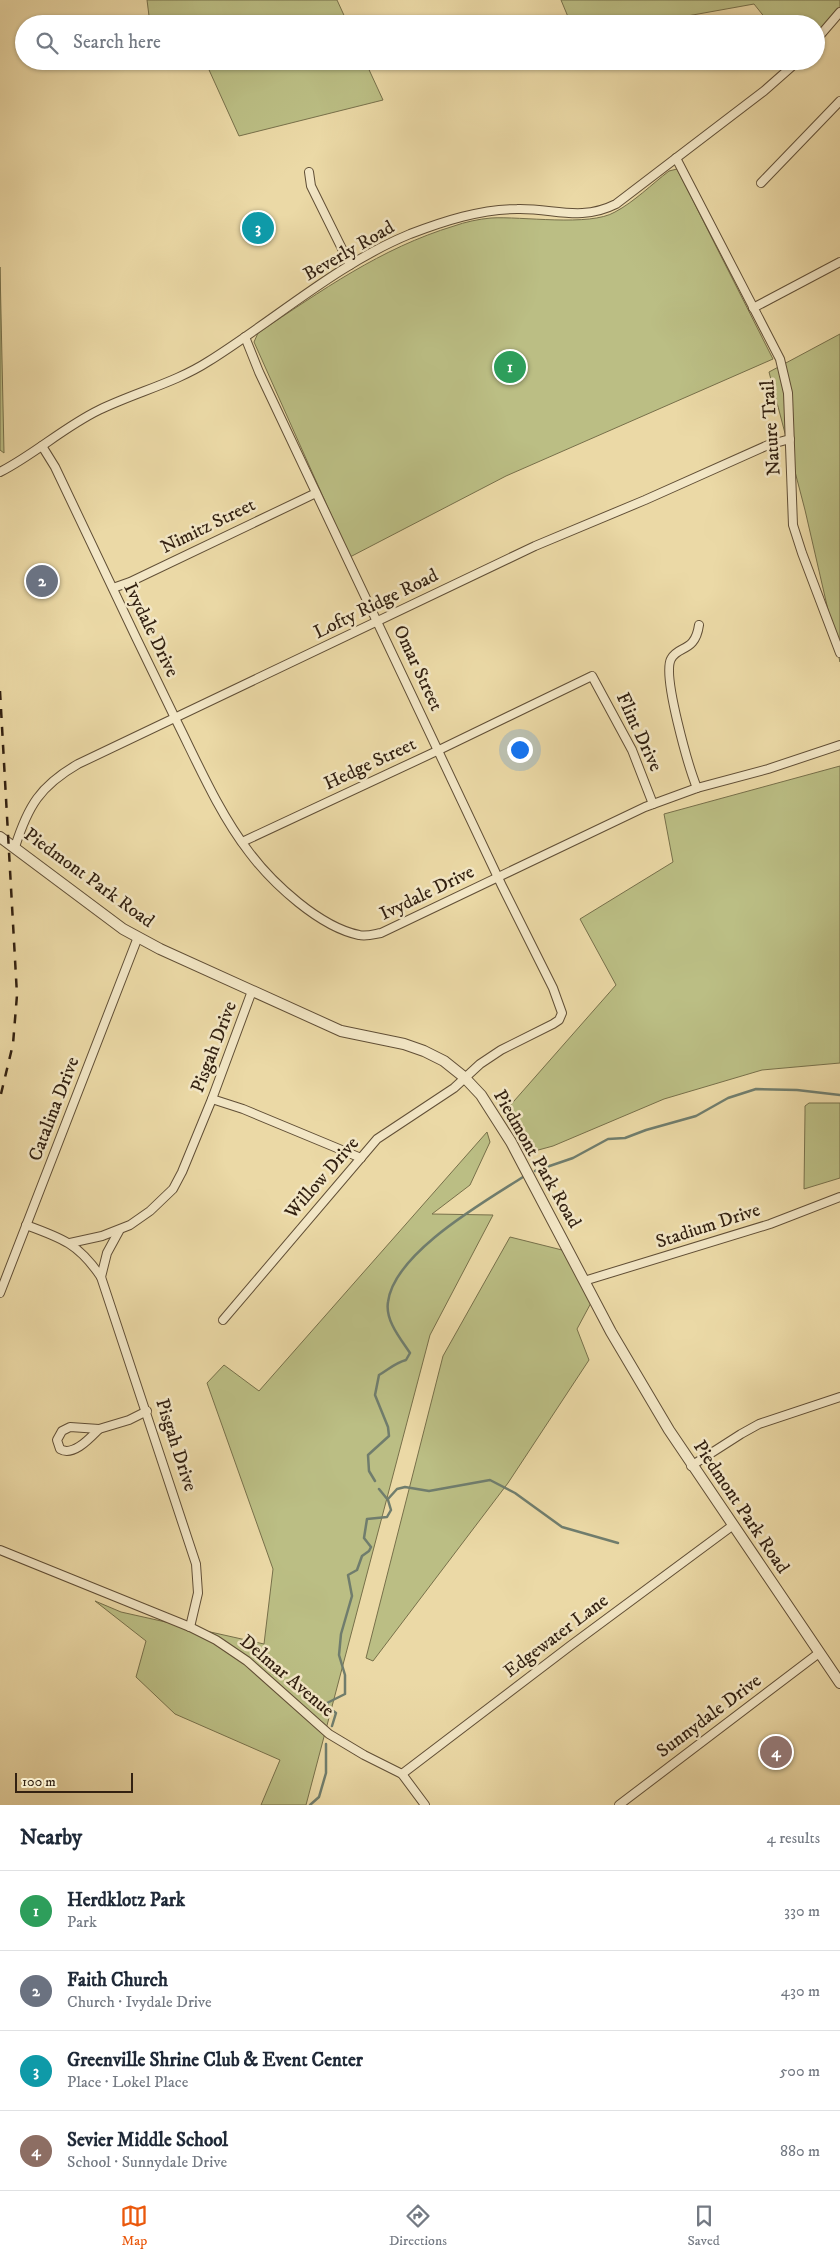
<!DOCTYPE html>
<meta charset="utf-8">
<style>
body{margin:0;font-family:"IM FELL DW Pica",serif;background:#f2f2f3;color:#1f2937}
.scale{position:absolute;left:15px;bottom:12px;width:118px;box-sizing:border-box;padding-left:5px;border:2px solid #332111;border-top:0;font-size:14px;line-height:18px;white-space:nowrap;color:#332111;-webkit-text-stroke:4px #f2e6c5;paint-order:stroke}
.you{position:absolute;left:519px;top:749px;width:18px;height:18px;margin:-12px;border:4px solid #fff;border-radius:50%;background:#1a73e8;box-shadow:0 0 0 8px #1a73e833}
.badge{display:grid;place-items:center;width:32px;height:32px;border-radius:50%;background:#ea580c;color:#fff;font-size:16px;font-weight:700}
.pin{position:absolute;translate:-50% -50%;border:2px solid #fff;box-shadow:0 1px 5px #0006}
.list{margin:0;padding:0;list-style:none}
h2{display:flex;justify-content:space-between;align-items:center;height:65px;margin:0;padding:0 20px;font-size:21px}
h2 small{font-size:16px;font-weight:400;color:#747a83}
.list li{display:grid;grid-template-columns:32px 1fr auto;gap:15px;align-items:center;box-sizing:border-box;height:80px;padding:0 20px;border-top:1px solid #e0e1e3}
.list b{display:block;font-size:19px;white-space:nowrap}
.list p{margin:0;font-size:16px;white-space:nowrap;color:#747a83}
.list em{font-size:16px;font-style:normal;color:#747a83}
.icon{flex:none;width:28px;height:28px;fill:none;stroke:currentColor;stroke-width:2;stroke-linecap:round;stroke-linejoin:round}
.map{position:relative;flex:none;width:840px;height:1805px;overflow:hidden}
.search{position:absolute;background:#fff;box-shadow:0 1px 4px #0004;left:15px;right:15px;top:15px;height:55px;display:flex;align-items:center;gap:12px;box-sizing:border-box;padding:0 18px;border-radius:28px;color:#747a83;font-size:19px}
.sheet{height:385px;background:#fff}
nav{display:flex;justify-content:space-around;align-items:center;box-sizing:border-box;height:70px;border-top:1px solid #e0e1e3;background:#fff;font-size:14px;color:#747a83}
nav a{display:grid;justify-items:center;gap:2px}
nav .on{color:#ea580c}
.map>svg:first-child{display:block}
.green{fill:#bbbe84;stroke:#77704a}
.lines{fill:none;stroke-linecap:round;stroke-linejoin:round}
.stream{stroke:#707d6d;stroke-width:2.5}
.minor-casing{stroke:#614f36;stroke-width:10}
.tertiary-casing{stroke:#614f36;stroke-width:12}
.minor{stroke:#f2e6c5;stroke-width:8}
.tertiary{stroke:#f2e6c5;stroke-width:10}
.rail{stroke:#332111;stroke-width:2.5;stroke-dasharray:9 9;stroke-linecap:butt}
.labels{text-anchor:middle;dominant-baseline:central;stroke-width:5;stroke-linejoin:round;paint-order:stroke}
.street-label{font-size:19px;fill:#332111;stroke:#f2e6c5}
</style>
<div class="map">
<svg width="840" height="1805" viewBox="0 0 840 1805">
<rect width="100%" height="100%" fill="#ebd9a6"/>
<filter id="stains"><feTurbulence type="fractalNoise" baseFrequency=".004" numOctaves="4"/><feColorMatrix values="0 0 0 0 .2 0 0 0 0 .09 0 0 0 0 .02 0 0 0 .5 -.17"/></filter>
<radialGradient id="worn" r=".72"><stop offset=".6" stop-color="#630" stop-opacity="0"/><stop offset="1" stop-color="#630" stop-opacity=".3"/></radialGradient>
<!-- green -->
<g class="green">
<polygon points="147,0 337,0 348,24 150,24"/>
<polygon points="561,0 840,0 840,15 816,46 816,24 770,24 754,4 676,18 664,24 571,24"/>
<polygon points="205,61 365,61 383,100 239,136"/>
<path d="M 677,169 L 773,359 L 506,476 L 350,557 L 254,342 L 258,333 C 321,291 381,248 454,226 C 465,222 479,219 491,218 C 521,216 590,227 615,212 C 634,202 652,184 669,171 Z"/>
<polygon points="0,267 4,453 0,450"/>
<polygon points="840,334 840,662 805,510 769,372"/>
<polygon points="840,766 840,1063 762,1070 664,1099 553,1146 531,1152 507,1109 616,985 580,919 673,862 664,814"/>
<polygon points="809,1103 840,1103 840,1178 804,1189 805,1113 805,1106"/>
<polygon points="487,1132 490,1142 470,1185 432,1214 493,1215 430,1335 306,1805 261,1805 280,1760 175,1714 136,1677 146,1641 95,1601 121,1612 264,1644 273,1569 207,1383 224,1365 259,1391"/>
<polygon points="510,1237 562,1250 592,1301 577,1329 589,1360 508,1483 373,1661 366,1658 443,1356"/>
</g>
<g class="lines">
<!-- stream -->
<g class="stream">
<polyline points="535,1171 573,1158 608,1139 625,1138 646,1130 696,1116 728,1098 756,1089 797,1090 840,1095"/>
<path d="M 375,1481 L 369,1471 L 368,1455 L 389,1436 L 388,1427 L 375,1395 L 379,1375 C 389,1369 395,1363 406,1360 L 410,1353 C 400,1338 385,1320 388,1302 C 394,1253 484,1202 523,1177"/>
<polyline points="388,1499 397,1489 405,1487 429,1491 490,1480 515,1493 562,1527 618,1543"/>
<polyline points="332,1726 336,1713 328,1707 327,1703 345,1694 345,1675 339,1655 341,1634 352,1596 348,1575 357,1570 362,1556 369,1551 371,1547 364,1538 367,1519 387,1517 391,1510 388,1500 379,1489"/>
<polyline points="310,1805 319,1797 326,1773 326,1744"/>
</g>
<!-- minor casing -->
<g class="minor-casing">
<g id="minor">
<polyline points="816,40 840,12"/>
<polyline points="676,158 780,359 788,393 793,525 802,553 840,653"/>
<polyline points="309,172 311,186 350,265"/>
<polyline points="761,183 840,101"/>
<polyline points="753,308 840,262"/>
<path d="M 42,446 L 55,467 C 95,552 135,636 176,720 C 198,764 219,813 249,852 C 273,884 320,927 359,935 C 366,937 375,934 381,933 L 645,807 L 697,788 L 768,769 L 840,745"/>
<path d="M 0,472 C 35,454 64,427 99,410 C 136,392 175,383 209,361 C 276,319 337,264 410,234 C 444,221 481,209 517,209 C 554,208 580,222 616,204 L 764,91 L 798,61"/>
<polyline points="113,588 130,582 316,493"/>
<path d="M 697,788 C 689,768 662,676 671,659 C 678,645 695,653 699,625"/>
<polyline points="242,842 439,750 592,676 632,750 653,804"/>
<path d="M 15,847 C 28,806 40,786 78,764 L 535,546 L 645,500 L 768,445 L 790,439"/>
<polyline points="212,1099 243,1109 361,1158"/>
<path d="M 26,1225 C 62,1238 79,1244 101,1277"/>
<polyline points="119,1231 107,1253 101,1277 196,1564 198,1593 190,1627"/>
<polyline points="70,1243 102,1236 130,1225 150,1211 173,1189 182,1172 212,1099 252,991"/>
<polyline points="584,1281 770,1224 840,1197"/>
<polyline points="0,1293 138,937"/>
<polyline points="223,1320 377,1139 454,1088 480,1064 501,1050 553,1024 559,1020 562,1013 553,988 502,886 259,372 245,337"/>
<path d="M 70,1427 L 99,1429 C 90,1438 73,1457 60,1449 L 57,1440 L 62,1431 Z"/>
<polyline points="99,1429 129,1420 147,1411"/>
<polyline points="691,1466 741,1434 759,1424 840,1397"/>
<polyline points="0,1550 190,1627 216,1640 247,1661 329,1734 364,1755 402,1774 425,1805"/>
<polyline points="402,1774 570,1646 732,1526"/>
<polyline points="619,1805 819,1653"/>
</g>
</g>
<!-- tertiary casing -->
<g class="tertiary-casing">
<polyline id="tertiary" points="0,837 123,929 160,949 341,1031 404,1044 424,1051 444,1061 464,1077 481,1095 511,1142 611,1332 669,1430 840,1683"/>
</g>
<!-- minor -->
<use href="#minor" class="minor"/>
<!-- tertiary -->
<use href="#tertiary" class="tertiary"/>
<!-- rail -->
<polyline class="rail" points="0,691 17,995 13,1044 0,1098"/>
</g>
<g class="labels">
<!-- street labels -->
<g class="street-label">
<text transform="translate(349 251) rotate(-30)">Beverly Road</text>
<text transform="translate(771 428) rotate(-94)">Nature Trail</text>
<text transform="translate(208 526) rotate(-26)">Nimitz Street</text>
<text transform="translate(376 604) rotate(-26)">Lofty Ridge Road</text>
<text transform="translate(151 630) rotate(64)">Ivydale Drive</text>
<text transform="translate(418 668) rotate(65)">Omar Street</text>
<text transform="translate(639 732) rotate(65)">Flint Drive</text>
<text transform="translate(370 764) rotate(-25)">Hedge Street</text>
<text transform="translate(89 878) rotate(36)">Piedmont Park Road</text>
<text transform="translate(427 893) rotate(-26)">Ivydale Drive</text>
<text transform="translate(214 1047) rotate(-69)">Pisgah Drive</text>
<text transform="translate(54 1109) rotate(-69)">Catalina Drive</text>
<text transform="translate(537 1159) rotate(60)">Piedmont Park Road</text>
<text transform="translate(322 1178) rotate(-49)">Willow Drive</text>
<text transform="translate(708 1226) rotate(-18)">Stadium Drive</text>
<text transform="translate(176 1445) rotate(72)">Pisgah Drive</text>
<text transform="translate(741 1507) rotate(56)">Piedmont Park Road</text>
<text transform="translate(556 1636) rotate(-37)">Edgewater Lane</text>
<text transform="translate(287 1676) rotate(40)">Delmar Avenue</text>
<text transform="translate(709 1716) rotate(-37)">Sunnydale Drive</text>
</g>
</g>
<rect width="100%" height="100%" filter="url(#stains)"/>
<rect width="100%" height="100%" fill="url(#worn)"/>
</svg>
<div class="scale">100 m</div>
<div class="you"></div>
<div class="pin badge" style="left:510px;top:367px;background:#2e9e5b">1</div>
<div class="pin badge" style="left:42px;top:581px;background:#6b7280">2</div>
<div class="pin badge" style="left:258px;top:228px;background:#0f9aa8">3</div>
<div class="pin badge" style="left:776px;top:1752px;background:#8d6e63">4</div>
<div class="search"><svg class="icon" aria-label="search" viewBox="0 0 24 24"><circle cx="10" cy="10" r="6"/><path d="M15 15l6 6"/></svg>Search here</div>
</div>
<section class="sheet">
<h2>Nearby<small>4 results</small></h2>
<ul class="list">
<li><span class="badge" style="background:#2e9e5b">1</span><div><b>Herdklotz Park</b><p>Park</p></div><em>330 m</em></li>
<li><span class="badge" style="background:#6b7280">2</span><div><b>Faith Church</b><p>Church · Ivydale Drive</p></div><em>430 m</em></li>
<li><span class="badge" style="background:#0f9aa8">3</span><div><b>Greenville Shrine Club &amp; Event Center</b><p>Place · Lokel Place</p></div><em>500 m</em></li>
<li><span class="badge" style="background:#8d6e63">4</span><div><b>Sevier Middle School</b><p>School · Sunnydale Drive</p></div><em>880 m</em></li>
</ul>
</section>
<nav>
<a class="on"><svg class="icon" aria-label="map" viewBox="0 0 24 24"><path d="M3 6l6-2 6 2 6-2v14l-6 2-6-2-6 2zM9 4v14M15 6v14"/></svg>Map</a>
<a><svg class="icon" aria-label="directions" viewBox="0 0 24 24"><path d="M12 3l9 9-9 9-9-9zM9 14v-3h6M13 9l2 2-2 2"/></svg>Directions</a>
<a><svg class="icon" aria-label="saved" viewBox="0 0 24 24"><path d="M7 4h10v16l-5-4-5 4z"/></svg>Saved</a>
</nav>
